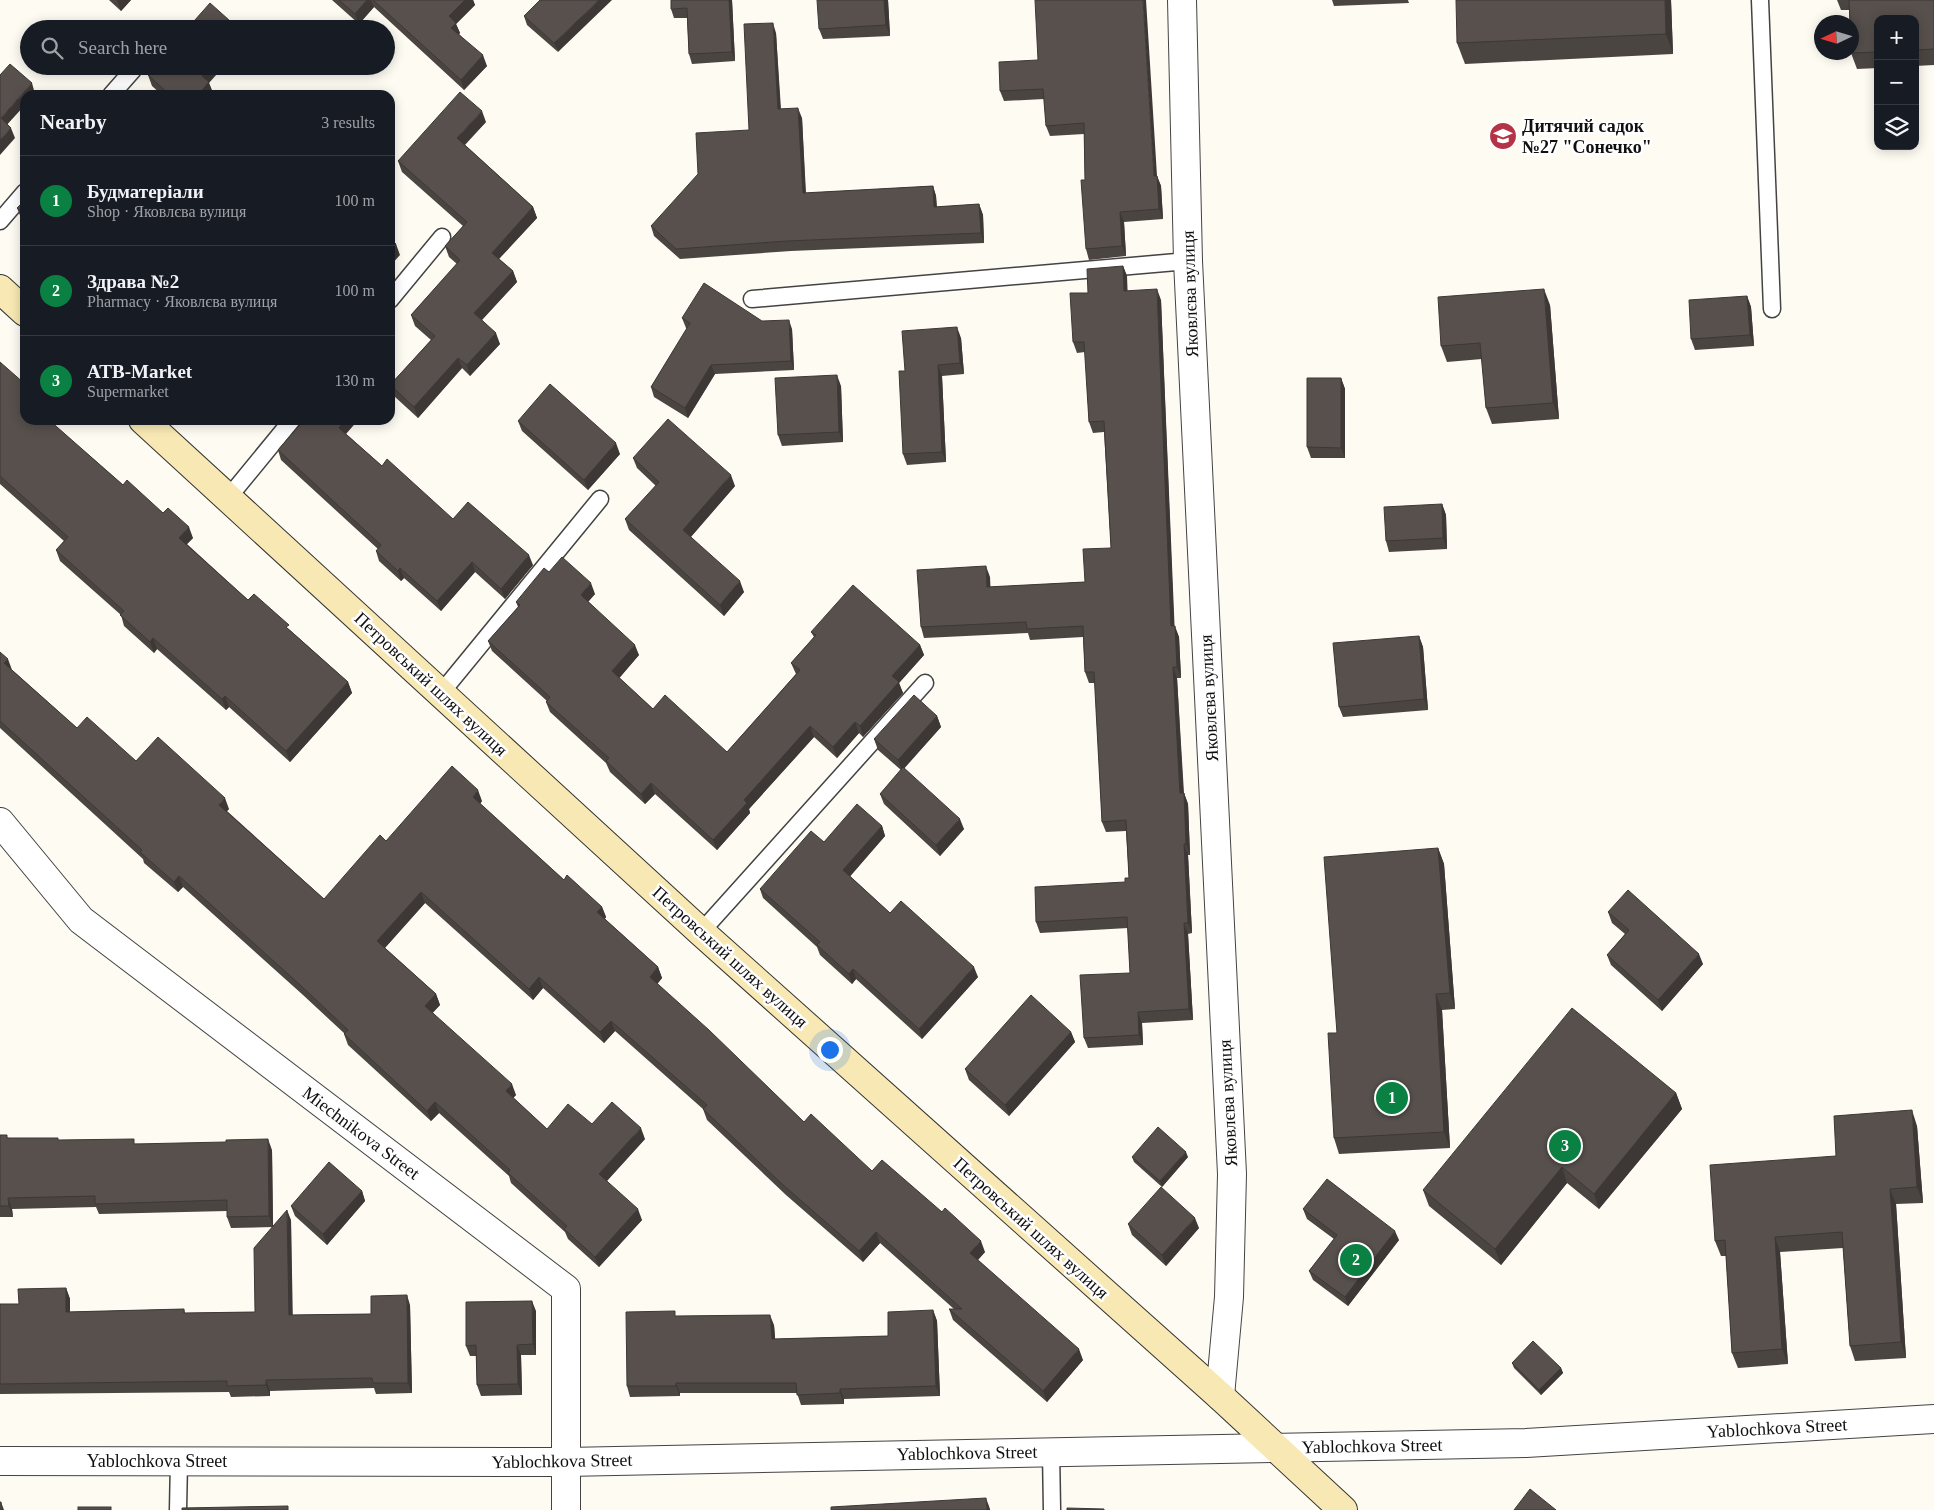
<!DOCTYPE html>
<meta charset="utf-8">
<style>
body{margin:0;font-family:"Times New Roman",serif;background:#20242c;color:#f1f3f6}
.controls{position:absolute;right:15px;top:15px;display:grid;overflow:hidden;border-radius:10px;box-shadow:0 2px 12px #0003}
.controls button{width:45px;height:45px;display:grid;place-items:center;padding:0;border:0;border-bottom:1px solid #363941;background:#171b24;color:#f1f3f6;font:25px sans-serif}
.compass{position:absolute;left:1814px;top:15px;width:45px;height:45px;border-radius:50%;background:#171b24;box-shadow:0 2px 12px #0003;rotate:266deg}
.you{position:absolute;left:829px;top:1049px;width:18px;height:18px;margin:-12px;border:4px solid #fff;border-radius:50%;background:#1a73e8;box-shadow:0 0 0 8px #1a73e833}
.badge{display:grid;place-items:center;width:32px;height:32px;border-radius:50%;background:#0b8043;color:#fff;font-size:16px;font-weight:700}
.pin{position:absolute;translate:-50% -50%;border:2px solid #fff;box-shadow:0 1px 5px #0006}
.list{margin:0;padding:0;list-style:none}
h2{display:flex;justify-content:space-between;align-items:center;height:65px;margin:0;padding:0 20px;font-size:21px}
h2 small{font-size:16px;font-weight:400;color:#9ea1a6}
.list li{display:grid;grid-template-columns:32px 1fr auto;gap:15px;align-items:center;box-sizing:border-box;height:90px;padding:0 20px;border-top:1px solid #363941}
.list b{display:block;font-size:19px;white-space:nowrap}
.list p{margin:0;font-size:16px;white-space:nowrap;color:#9ea1a6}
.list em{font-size:16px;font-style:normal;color:#9ea1a6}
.icon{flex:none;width:28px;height:28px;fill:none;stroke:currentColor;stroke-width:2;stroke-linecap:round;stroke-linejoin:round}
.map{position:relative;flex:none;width:1934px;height:1510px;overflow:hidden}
.search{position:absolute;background:#171b24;box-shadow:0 2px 12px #0003;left:20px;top:20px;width:375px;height:55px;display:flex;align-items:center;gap:12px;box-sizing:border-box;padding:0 18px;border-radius:28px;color:#9ea1a6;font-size:19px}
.panel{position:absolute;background:#171b24;box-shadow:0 2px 12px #0003;left:20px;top:90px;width:375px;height:335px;border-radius:15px}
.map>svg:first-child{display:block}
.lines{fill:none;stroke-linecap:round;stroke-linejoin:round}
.lane-casing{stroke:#434343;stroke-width:19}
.street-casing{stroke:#434343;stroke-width:30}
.secondary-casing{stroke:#323232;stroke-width:30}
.lane{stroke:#fff;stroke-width:16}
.street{stroke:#fff;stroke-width:28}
.secondary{stroke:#f8e9b4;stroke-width:28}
.wall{fill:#4b4542}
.shaded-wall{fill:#3d3836}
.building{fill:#57504d;stroke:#3d3836}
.labels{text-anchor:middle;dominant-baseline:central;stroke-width:5;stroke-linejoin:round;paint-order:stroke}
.poi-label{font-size:18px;font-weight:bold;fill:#101010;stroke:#fff;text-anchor:start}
.street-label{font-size:18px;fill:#101010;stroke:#fff}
</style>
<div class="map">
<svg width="1934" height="1510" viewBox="0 0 1934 1510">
<rect width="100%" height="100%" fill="#fefbf3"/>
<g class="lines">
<!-- lane casing -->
<g class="lane-casing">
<g id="lane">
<polyline points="1760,0 1772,309"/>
<polyline points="111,95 133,70"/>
<polyline points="0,221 25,192"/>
<polyline points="752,299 1188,261"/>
<polyline points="390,300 442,237"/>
<polyline points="228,498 292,420"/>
<polyline points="441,693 600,499"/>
<polyline points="701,932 925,683"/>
<polyline points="1051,1451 1052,1510"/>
<polyline points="178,1510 179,1461"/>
</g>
</g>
<!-- street casing -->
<g class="street-casing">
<g id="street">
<polyline points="1182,0 1188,261 1232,1174 1229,1297 1220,1396"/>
<polyline points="0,822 81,920 566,1289 566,1510"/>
<polyline points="0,1461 566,1462 1526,1443 1934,1419"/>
</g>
</g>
<!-- secondary casing -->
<g class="secondary-casing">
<g id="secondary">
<polyline points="0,289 25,312"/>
<polyline points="143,420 701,932 1220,1396 1343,1510"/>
</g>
</g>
<!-- lane -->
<use href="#lane" class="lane"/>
<!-- street -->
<use href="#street" class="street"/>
<!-- secondary -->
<use href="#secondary" class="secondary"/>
</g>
<!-- wall -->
<g class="wall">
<polygon points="109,0 131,0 121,11"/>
<polygon points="332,0 473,0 475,5 456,24 460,33 459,34 487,66 464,90 374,7 359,24"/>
<polygon points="540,0 558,52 527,25 524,16"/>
<polygon points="732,0 735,61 692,64 689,54 687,18 674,18 671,9"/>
<polygon points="888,0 890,36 823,39 819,29"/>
<polygon points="1332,0 1408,0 1409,3 1334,6"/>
<polygon points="1671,0 1673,54 1465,64 1457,43"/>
<polygon points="1837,0 1934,0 1934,65 1915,66 1915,19 1878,19 1878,68 1857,69 1851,53 1849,10 1841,10"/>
<polygon points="776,33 781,109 802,118 806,193 933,186 936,196 937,207 979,204 983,215 984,243 791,251 680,259 654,236 651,226 749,130"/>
<polygon points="1038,60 1157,176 1161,186 1163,219 1124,222 1126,256 1089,260 1086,249 1085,180 1084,134 1050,136 1046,126 1044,99 1004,101 1000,91"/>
<polygon points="148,75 209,83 213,93 211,95 162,95 152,86"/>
<polygon points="486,122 465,145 533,207 537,218 499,259 513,271 517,282 482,320 500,344 470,376 462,368 418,418 394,396 390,385 431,340 415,326 411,315 457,264 449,257 445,246 463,226 402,172 398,161"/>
<polygon points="25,200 25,222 21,218 17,208"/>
<polygon points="1123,266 1127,276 1127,291 1161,300 1174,626 1179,637 1181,678 1177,678 1184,793 1188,804 1190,855 1188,855 1192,933 1188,934 1193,1020 1142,1023 1143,1045 1088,1048 1084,1038 1130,973 1128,928 1040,933 1036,922 1125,882 1129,878 1126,831 1106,832 1102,822 1095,683 1089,683 1085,672 1083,637 1030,640 1028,633 924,638 921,627 990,577 990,587 1085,582 1111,548 1104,432 1093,433 1089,422 1085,352 1077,353 1073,342 1088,293"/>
<polygon points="1747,296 1751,307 1754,346 1695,350 1691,339"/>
<polygon points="1550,305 1559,419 1492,424 1486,408 1482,359 1447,362 1441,346"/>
<polygon points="682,318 762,321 792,329 794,370 715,374 688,418 654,397 651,387 687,329 686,328"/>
<polygon points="961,338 964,374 942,376 946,462 907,465 903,454 905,371"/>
<polygon points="0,362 25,420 56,420 53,424 123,485 163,513 193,538 187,544 248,600 291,631 348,682 352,693 290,762 229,707 226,710 157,649 154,653 124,626 121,615 60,561 56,550 64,541 0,484"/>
<polygon points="1341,378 1345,389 1345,458 1311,458 1307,447"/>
<polygon points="841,386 843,442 782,446 778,435"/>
<polygon points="304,420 358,420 346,434 382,466 453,519 533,565 505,599 475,572 441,611 404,578 401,581 379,561 376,551 378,549 281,460 278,450"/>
<polygon points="518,421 620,454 588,490 522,431"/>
<polygon points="633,458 735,486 691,537 744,592 724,616 629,530 625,519 656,486 637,468"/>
<polygon points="1442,504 1446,515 1447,549 1389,552 1386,541"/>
<polygon points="549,572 595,594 588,602 639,655 619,678 653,709 727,752 796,674 791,663 814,637 811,632 920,645 924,655 899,683 903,693 863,737 859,733 837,758 814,737 749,809 750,813 717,850 655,794 645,804 610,772 606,763 550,712 546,702 547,701 492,651 488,641 518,607 516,602"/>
<polygon points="1419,636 1423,647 1428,710 1343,717 1339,707"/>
<polygon points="0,652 12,670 77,728 136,761 229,809 227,811 324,899 386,841 482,801 480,804 564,880 602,907 606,917 605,919 658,967 662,978 657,984 804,1122 985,1252 978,1260 1083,1360 1047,1402 953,1320 949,1309 954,1309 880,1243 863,1262 786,1195 707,1120 703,1109 615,1031 604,1043 543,988 533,1000 425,903 385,948 436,994 440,1005 432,1013 516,1095 513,1098 547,1129 592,1124 645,1139 607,1181 642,1220 599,1267 568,1239 565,1232 511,1183 509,1176 439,1113 431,1121 348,1045 344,1034 345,1034 303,995 183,887 178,892 144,863 143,859 0,728"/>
<polygon points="937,716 941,727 904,768 964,829 940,856 884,804 880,794 901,770 878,750 874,739"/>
<polygon points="882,826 885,836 850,876 890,913 978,977 922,1039 856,979 852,984 820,955 817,947 763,898 760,889 824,842"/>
<polygon points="1438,848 1444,864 1455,1009 1442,1010 1450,1148 1339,1154 1334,1138"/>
<polygon points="1608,912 1703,964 1662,1011 1611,965 1607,955 1625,934 1612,923"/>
<polygon points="1071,1032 1075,1042 1009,1116 969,1080 965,1069"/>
<polygon points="1676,1093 1682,1109 1599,1209 1567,1183 1501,1265 1429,1206 1423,1190"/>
<polygon points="1917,1126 1923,1203 1896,1204 1906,1358 1855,1361 1850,1346 1843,1248 1780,1252 1788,1364 1738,1368 1732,1353 1726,1256 1721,1256 1715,1241 1836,1156"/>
<polygon points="0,1135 9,1138 272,1150 273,1226 291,1220 292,1315 371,1314 410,1305 412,1393 376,1394 374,1388 270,1391 270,1396 231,1397 229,1392 0,1394 0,1304 19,1304 66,1288 70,1299 70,1312 184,1309 185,1313 255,1312 273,1227 231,1228 227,1217 227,1211 99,1214 96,1207 12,1209 13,1217 0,1217"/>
<polygon points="1132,1157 1188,1157 1162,1187 1134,1162"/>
<polygon points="362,1191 365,1201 327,1245 295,1216 291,1206"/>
<polygon points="1303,1209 1399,1240 1348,1306 1313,1280 1309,1271 1334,1239 1307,1219"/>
<polygon points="1128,1224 1199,1228 1166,1266 1132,1235"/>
<polygon points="933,1310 937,1321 940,1396 844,1399 844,1404 801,1405 797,1393 680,1393 680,1396 630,1397 627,1386 677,1316 774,1325 775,1339 888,1336"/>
<polygon points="536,1311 536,1355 521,1355 522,1395 481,1396 477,1385 476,1356 470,1356 466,1346"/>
<polygon points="1512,1363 1561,1368 1563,1373 1541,1395 1514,1368"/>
</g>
<!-- shaded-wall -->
<g class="shaded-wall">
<polygon points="117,0 131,0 121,11"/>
<polygon points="367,0 371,0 374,7 359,24 355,14"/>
<polygon points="465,0 473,0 475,5 456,24 460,33 455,38 451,28 449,16"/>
<polygon points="599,0 612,0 558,52 554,43"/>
<polygon points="729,0 732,0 735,61 732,52"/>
<polygon points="884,0 888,0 890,36 886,25"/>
<polygon points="1143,0 1146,0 1157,176 1161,186 1163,219 1159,209 1154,176"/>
<polygon points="1665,0 1671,0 1673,54 1666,34"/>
<polygon points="773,23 776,33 781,119 778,109"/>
<polygon points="483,55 487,66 464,90 461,80"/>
<polygon points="210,66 224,66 209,83 213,93 211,95 198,95 202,76"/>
<polygon points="32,83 35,94 34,95 25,95 25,105 4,128 1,118"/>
<polygon points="798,108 802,118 806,203 803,193"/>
<polygon points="482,111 486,122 461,148 457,138"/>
<polygon points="11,128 15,138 0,155 0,140"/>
<polygon points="933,186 936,196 937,217 934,207"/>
<polygon points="979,204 983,215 984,243 981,233"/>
<polygon points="533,207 537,218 495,263 492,253"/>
<polygon points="1120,212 1124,222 1126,256 1122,246"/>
<polygon points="396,244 400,255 390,266 390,251"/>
<polygon points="1123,266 1127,276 1128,302 1124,291"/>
<polygon points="513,271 517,282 478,324 474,313"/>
<polygon points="1157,289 1161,300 1175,637 1171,626"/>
<polygon points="1544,289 1550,305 1559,419 1553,403"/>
<polygon points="1747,296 1751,307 1754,346 1750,335"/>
<polygon points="789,320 792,329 794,370 791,361"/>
<polygon points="957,327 961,338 964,374 960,363"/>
<polygon points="496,333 500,344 470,376 467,365"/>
<polygon points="458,358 462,368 418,418 414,407"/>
<polygon points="711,365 715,374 688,418 685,408"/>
<polygon points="938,365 942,376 946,462 942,452"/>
<polygon points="837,375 841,386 843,442 839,432"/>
<polygon points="1341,378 1345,389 1345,458 1341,448"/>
<polygon points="47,420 56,420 50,428"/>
<polygon points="345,420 358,420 342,438 339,428"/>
<polygon points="616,443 620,454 588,490 584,480"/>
<polygon points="731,475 735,486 687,541 683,530"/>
<polygon points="1442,504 1446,515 1447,549 1443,538"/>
<polygon points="189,527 193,538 183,548 179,538"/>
<polygon points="529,555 533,565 505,599 501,589"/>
<polygon points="472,562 475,572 441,611 437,601"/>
<polygon points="986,566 990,577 991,598 987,587"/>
<polygon points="400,568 404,578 401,581 398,571"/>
<polygon points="740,581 744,592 724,616 720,605"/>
<polygon points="591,583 595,594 585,605 581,595"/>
<polygon points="1175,626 1179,637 1181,678 1177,667"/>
<polygon points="1419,636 1423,647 1428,710 1424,699"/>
<polygon points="153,638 157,649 154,653 150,642"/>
<polygon points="635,645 639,655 616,682 612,671"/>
<polygon points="920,645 924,655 899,683 903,693 863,737 860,726 892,676"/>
<polygon points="8,659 12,670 4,663"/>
<polygon points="1173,667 1177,678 1184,804 1180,793"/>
<polygon points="348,682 352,693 290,762 286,751"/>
<polygon points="225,696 229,707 226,710 222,699"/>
<polygon points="937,716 941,727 902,771 898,760"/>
<polygon points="855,722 859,733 837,758 833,747"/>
<polygon points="810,726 814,737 749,809 750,813 717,850 713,840 744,800"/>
<polygon points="651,783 655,794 645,804 641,794"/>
<polygon points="478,790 482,801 477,808 473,797"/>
<polygon points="1184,793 1188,804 1190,855 1186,844"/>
<polygon points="225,798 229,809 223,815 219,805"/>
<polygon points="960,819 964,829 940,856 936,845"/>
<polygon points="882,826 885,836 847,880 843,870"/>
<polygon points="1184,844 1188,855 1192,933 1188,923"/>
<polygon points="1438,848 1444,864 1455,1009 1450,993"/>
<polygon points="179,876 183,887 178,892 174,882"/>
<polygon points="421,892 425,903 381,952 377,941"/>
<polygon points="602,907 606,917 601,923 597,912"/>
<polygon points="1184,923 1188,934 1193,1020 1189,1009"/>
<polygon points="1699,954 1703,964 1662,1011 1658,1000"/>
<polygon points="658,967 662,978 654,988 650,977"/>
<polygon points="974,967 978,977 922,1039 919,1029"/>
<polygon points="853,969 856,979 852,984 849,974"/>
<polygon points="539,977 543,988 533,1000 529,989"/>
<polygon points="436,994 440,1005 429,1017 425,1006"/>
<polygon points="1436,994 1442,1010 1450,1148 1444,1132"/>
<polygon points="1138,1012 1142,1023 1143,1045 1139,1035"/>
<polygon points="611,1021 615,1031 604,1043 600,1032"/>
<polygon points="1071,1032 1075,1042 1009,1116 1005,1105"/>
<polygon points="512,1084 516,1095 509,1102 506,1091"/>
<polygon points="1676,1093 1682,1109 1599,1209 1594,1194"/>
<polygon points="435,1102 439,1113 431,1121 427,1111"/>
<polygon points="1912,1110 1917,1126 1923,1203 1917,1187"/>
<polygon points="641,1128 645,1139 603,1185 599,1174"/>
<polygon points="268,1139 272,1150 273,1227 269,1216"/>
<polygon points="1186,1152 1188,1157 1162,1187 1160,1181"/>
<polygon points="1562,1167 1567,1183 1501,1265 1495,1249"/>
<polygon points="1890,1189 1896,1204 1906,1358 1901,1342"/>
<polygon points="362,1191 365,1201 327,1245 323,1234"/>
<polygon points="8,1198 12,1209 13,1217 9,1206"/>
<polygon points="638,1209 642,1220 599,1267 595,1257"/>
<polygon points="287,1210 291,1220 293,1326 289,1315"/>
<polygon points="1195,1218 1199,1228 1166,1266 1162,1255"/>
<polygon points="1395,1231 1399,1240 1348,1306 1345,1297"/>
<polygon points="876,1232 880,1243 863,1262 859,1251"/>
<polygon points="1775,1237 1780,1252 1788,1364 1782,1349"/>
<polygon points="981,1241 985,1252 974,1264 970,1253"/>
<polygon points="66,1288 70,1299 70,1322 66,1312"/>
<polygon points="407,1295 410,1305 412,1393 408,1383"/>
<polygon points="532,1301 536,1311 536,1355 533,1344"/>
<polygon points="933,1310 937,1321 940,1396 936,1386"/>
<polygon points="770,1315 774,1325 776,1349 772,1339"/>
<polygon points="517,1345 521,1355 522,1395 518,1384"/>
<polygon points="1079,1349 1083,1360 1047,1402 1043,1391"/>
<polygon points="1561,1368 1563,1373 1541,1395 1539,1390"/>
<polygon points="266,1380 270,1391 270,1396 266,1385"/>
<polygon points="676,1383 680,1393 680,1396 676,1386"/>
<polygon points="840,1389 844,1399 844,1404 840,1393"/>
<polygon points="986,1498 990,1509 990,1510 987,1510"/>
<polygon points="1,1502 4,1510 2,1510"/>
</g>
<!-- building -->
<g class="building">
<polygon points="339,0 367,0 355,14"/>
<polygon points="373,0 465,0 449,16 456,23 451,28 483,55 461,80"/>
<polygon points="540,0 599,0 554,43 524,16"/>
<polygon points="671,0 729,0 732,52 689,54 687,8 671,9"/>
<polygon points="817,0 884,0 886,25 819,29"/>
<polygon points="1035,0 1143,0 1154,176 1157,176 1159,209 1120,212 1122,246 1086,249 1081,180 1085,180 1084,123 1046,126 1043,89 1000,91 999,62 1038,60"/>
<polygon points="1456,0 1665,0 1666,34 1457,43"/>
<polygon points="1849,0 1934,0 1934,49 1915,50 1915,19 1878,19 1878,52 1851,53 1852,22 1850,22"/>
<polygon points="210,3 239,29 187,29"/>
<polygon points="773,23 778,109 798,108 803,193 933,186 934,207 979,204 981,233 787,241 676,249 651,226 698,174 696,133 749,130 744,24"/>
<polygon points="10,64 32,83 1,118 11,128 0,140 0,75"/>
<polygon points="155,66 210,66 202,76 209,82 198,95 170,95 148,75"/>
<polygon points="460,92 482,111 457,138 533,207 492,253 513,271 474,313 496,333 467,365 458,358 414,407 390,385 435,336 411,315 460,260 445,246 467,222 398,161"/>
<polygon points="25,200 25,215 17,208"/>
<polygon points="390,239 396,244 390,251"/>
<polygon points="1123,266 1124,291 1157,289 1171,626 1175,626 1177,667 1173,667 1180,793 1184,793 1186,844 1184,844 1188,923 1184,923 1189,1009 1138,1012 1139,1035 1084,1038 1080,975 1130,973 1127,917 1036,922 1035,887 1125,882 1125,878 1129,878 1126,820 1102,822 1094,672 1085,672 1083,626 1027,629 1026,622 921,627 917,570 986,566 987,587 1085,582 1083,549 1111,548 1104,421 1089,422 1084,342 1073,342 1070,293 1088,293 1087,269"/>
<polygon points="704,283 762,321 789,320 791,361 711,365 685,408 651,387 690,323 682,318"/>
<polygon points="1544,289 1553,403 1486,408 1480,343 1441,346 1438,297"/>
<polygon points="1747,296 1750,335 1691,339 1689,300"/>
<polygon points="957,327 960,363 938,365 942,452 903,454 899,371 905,371 902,331"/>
<polygon points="0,362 25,384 25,420 49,420 123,485 127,480 163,513 168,508 189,527 179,538 248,600 254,594 289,625 286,627 348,682 286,751 225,696 222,699 153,638 150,642 120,615 124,611 56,550 68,537 0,476"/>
<polygon points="837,375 839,432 778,435 775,378"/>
<polygon points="1307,378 1341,378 1341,448 1307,447"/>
<polygon points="550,384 616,443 584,480 518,421"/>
<polygon points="668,419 731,475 683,530 740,581 720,605 625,519 659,482 633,458"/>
<polygon points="304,420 345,420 339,428 382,466 387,459 453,519 468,502 529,555 501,589 472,562 437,601 400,568 398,571 376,551 381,545 278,450"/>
<polygon points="1442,504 1443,538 1386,541 1384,507"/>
<polygon points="562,557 591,583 581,595 635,645 612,671 653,709 665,695 727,752 800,670 791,663 816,635 811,632 853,585 920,645 892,676 899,682 860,726 855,722 833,747 810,726 744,800 747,803 713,840 651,783 641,794 606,761 609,758 546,702 550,697 488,641 520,605 516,602 544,568 549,572"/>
<polygon points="1419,636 1424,699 1339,707 1333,643"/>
<polygon points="0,652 8,659 4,663 77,728 87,717 136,761 158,737 225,798 219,805 324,899 380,835 386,841 452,766 478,790 473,797 564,880 567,875 602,907 597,912 658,967 650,977 709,1030 804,1122 811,1114 872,1171 882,1160 942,1212 945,1208 981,1241 970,1253 1079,1349 1043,1391 949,1309 962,1309 876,1232 859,1251 782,1184 703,1109 707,1105 611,1021 600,1032 539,977 529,989 421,892 377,941 436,994 425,1006 512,1084 506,1091 547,1129 568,1104 592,1124 612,1102 641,1128 599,1174 638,1209 595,1257 564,1229 567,1226 508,1173 510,1170 435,1102 427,1111 344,1034 348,1030 299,984 179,876 174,882 140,852 142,850 0,721"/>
<polygon points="914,695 937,716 898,760 874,739"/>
<polygon points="903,767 960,819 936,845 880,794"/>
<polygon points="857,804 882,826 843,870 890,913 901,901 974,967 919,1029 853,969 849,974 817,945 820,942 760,889 811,831 824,842"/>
<polygon points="1438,848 1450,993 1436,994 1444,1132 1334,1138 1328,1033 1337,1033 1324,857"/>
<polygon points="1628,890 1699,954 1658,1000 1607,955 1629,930 1608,912"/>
<polygon points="1031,995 1071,1032 1005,1105 965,1069"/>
<polygon points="1572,1008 1676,1093 1594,1194 1562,1167 1495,1249 1423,1190"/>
<polygon points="1912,1110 1917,1187 1890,1189 1901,1342 1850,1346 1842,1232 1775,1237 1782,1349 1732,1353 1725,1240 1715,1241 1710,1165 1836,1156 1834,1116"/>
<polygon points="1158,1127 1186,1152 1160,1181 1132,1157"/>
<polygon points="0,1135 7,1135 7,1138 58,1138 58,1140 134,1139 134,1144 226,1142 226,1140 268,1139 269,1216 227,1217 227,1200 95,1204 95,1196 8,1198 9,1206 0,1206"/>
<polygon points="329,1162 362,1191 323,1234 291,1206"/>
<polygon points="1327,1179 1395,1231 1345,1297 1309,1271 1337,1235 1303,1209"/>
<polygon points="1161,1187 1195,1218 1162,1255 1128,1224"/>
<polygon points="287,1210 289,1315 371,1314 371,1296 407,1295 408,1383 373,1383 372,1378 266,1380 266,1385 227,1386 227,1381 0,1384 0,1304 19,1304 18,1289 66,1288 66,1312 184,1309 184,1313 255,1312 254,1248"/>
<polygon points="532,1301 533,1344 517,1345 518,1384 477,1385 476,1345 466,1346 466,1302"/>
<polygon points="933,1310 936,1386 840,1389 840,1393 797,1395 796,1383 676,1383 676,1386 627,1386 626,1312 675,1311 675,1316 770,1315 772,1339 888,1336 888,1312"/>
<polygon points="1533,1341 1561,1368 1539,1390 1512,1363"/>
<polygon points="1530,1489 1556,1510 1514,1510"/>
<polygon points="986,1498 987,1510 831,1510 831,1507"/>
<polygon points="0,1502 1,1502 2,1510 0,1510"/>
<polygon points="288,1506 288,1510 182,1510 182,1508"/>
<rect x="78" y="1507" width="33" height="3"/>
<polygon points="1067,1508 1104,1509 1104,1510 1067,1510"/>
</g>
<!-- icons -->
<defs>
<g id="school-disc" transform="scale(1.4375)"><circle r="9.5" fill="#b43347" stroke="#fff"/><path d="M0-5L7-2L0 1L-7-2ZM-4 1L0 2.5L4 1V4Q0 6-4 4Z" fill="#fff"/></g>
</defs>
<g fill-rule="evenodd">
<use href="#school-disc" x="1503" y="136"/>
</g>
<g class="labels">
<!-- poi labels -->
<g class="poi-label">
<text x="1522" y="126">Дитячий садок<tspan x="1522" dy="21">№27 "Сонечко"</tspan></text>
</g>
<!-- street labels -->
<g class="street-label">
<text transform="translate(1190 294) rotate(-92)">Яковлєва вулиця</text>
<text transform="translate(431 684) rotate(43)">Петровський шлях вулиця</text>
<text transform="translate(1209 698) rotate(-93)">Яковлєва вулиця</text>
<text transform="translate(730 957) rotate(42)">Петровський шлях вулиця</text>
<text transform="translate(1228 1103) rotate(-93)">Яковлєва вулиця</text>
<text transform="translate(361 1133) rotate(37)">Miechnikova Street</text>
<text transform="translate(1031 1228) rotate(42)">Петровський шлях вулиця</text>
<text transform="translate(1777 1428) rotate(-3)">Yablochkova Street</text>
<text transform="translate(1372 1446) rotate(-1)">Yablochkova Street</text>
<text transform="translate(967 1453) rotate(-1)">Yablochkova Street</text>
<text x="157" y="1461">Yablochkova Street</text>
<text transform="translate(562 1461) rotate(-1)">Yablochkova Street</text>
</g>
</g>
</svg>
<div class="controls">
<button>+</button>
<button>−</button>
<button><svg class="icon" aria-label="layers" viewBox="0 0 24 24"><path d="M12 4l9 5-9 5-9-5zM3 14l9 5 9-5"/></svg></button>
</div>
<svg class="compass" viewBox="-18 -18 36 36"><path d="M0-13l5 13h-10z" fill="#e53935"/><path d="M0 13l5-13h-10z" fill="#9ea1a6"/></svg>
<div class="you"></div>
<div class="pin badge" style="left:1392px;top:1098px">1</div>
<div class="pin badge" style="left:1356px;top:1260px">2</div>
<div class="pin badge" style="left:1565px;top:1146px">3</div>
<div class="search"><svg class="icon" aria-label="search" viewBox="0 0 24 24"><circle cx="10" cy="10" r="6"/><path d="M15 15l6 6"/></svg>Search here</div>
<section class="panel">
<h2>Nearby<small>3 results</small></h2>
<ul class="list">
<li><span class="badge">1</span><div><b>Будматеріали</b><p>Shop · Яковлєва вулиця</p></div><em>100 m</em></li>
<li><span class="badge">2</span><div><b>Здрава №2</b><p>Pharmacy · Яковлєва вулиця</p></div><em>100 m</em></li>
<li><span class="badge">3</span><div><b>ATB-Market</b><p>Supermarket</p></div><em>130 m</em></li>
</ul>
</section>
</div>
